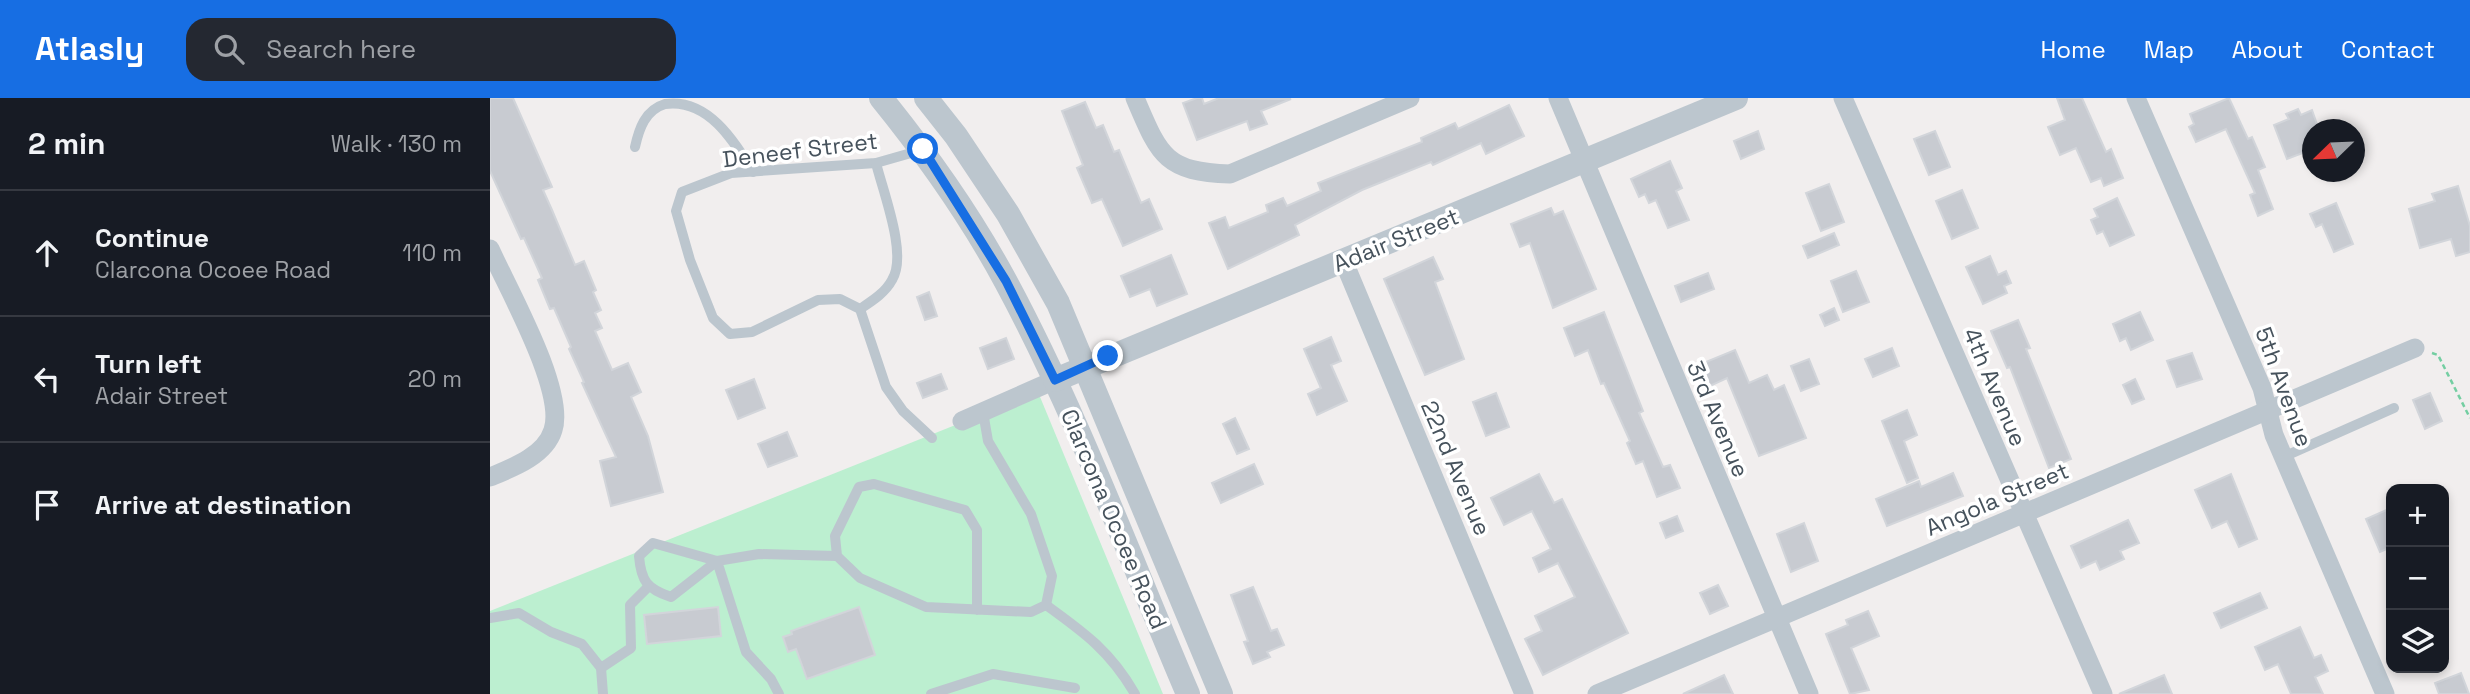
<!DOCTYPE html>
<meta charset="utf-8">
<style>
body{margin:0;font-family:"Space Grotesk",sans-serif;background:#242831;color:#f1f3f6}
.controls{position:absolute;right:21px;bottom:21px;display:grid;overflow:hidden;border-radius:14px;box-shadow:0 4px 10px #0003}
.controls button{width:63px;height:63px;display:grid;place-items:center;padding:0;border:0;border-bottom:2px solid #363941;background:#171b24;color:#f1f3f6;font:35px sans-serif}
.compass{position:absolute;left:1812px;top:21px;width:63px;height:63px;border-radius:50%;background:#171b24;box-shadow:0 4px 10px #0003;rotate:247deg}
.stop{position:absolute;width:21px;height:21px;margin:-16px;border:5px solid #176ee3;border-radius:50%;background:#fff}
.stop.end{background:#176ee3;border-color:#fff;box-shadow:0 2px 7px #0008}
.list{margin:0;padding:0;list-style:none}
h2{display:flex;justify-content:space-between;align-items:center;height:91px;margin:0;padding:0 28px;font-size:30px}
h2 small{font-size:23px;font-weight:400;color:#9ea1a6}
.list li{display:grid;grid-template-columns:46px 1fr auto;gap:21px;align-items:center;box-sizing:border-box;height:126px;padding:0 28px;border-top:2px solid #363941}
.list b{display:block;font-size:26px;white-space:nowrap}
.list p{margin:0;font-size:23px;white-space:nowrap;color:#9ea1a6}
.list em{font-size:23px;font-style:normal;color:#9ea1a6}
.icon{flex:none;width:38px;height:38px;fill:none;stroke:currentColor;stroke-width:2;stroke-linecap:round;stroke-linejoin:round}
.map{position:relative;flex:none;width:1980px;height:596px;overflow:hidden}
header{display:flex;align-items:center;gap:42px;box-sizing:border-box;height:98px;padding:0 35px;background:#176ee3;color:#fff}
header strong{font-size:33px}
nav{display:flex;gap:38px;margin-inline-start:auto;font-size:24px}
.search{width:490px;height:63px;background:#242831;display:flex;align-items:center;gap:18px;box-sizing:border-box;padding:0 24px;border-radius:21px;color:#9ea1a6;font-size:26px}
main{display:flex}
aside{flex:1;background:#171b24}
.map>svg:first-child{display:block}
.green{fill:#bcefd0}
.building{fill:#c8cbd1;stroke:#d2d5da;stroke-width:2}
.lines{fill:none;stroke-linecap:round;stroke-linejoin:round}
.path{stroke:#74cea2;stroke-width:2.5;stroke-dasharray:5 3.5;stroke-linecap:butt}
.service{stroke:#bcc6ce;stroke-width:10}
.minor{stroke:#bcc6ce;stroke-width:19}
.tertiary{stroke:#bcc6ce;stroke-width:24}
.route{stroke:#176ee3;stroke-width:9}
.labels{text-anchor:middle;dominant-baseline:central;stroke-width:7;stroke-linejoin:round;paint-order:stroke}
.street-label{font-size:23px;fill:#46525c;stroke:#fff}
</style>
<header>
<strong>Atlasly</strong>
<div class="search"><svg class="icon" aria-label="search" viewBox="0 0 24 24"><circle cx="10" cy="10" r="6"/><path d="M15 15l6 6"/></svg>Search here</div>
<nav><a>Home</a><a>Map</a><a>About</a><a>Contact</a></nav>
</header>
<main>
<aside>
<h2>2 min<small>Walk · 130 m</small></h2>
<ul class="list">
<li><svg class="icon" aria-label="ahead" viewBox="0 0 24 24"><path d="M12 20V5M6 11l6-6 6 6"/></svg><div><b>Continue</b><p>Clarcona Ocoee Road</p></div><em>110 m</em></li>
<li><svg class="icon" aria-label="left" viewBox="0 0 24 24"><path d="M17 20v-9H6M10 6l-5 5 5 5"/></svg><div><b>Turn left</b><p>Adair Street</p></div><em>20 m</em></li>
<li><svg class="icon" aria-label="arrive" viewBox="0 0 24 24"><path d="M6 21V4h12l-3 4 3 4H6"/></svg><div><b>Arrive at destination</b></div></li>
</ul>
</aside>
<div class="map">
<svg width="1980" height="596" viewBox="0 0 1980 596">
<rect width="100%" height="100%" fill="#f1eeee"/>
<!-- green -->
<polygon class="green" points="548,294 673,596 0,596 0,513"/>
<!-- building -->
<g class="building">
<polygon points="0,0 23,0 34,25 62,89 53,92 62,112 85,167 94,163 106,192 103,194 111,212 105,215 112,230 105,233 122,272 138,265 151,294 141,299 158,338 173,394 121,408 110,363 126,359 92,285 94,284 79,251 81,249 64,210 60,211 48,182 52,180 34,140 31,141 0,73"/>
<polygon points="707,0 712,0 714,6 729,0 801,1 771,13 777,26 760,32 757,23 707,42 693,5"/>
<polygon points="1567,0 1592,0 1616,54 1621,51 1633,80 1614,88 1611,80 1601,84 1586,50 1570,57 1558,29 1575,22"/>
<polygon points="1739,0 1758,41 1762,39 1775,69 1768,72 1783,111 1768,118 1760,97 1765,95 1736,31 1706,44 1699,29 1704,26 1700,16"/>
<polygon points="595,4 606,30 613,27 624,54 629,52 651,105 659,101 672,131 633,148 612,101 602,105 587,70 593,67 572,13"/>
<polygon points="1019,7 1034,38 996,56 991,45 943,67 941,64 872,92 805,127 809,137 738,171 719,125 735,119 739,130 778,114 776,107 793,100 797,108 831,93 828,85 932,44 931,40 965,25 968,31"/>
<polygon points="1808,11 1811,17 1822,12 1829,32 1823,32 1823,51 1797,61 1784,27 1799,21 1796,16"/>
<polygon points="1268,33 1274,51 1251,61 1244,43"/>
<polygon points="1445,33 1460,69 1439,77 1424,41"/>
<polygon points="1180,63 1192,90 1186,93 1199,122 1178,130 1166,102 1159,105 1155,96 1149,99 1141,81"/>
<polygon points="1339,86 1354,124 1331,133 1316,95"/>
<polygon points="1968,88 1980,128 1980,154 1966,158 1961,141 1930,150 1919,111 1945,103 1942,96"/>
<polygon points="1472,92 1488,130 1462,141 1446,103"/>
<polygon points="1627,100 1644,137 1620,148 1613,133 1607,136 1601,122 1608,119 1604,111"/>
<polygon points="1846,105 1863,146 1844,154 1832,126 1826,129 1820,116"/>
<polygon points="1061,110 1064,117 1073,113 1106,191 1063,210 1040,145 1030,149 1021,126"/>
<polygon points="1344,135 1349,147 1318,160 1313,148"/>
<polygon points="681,157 697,196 667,208 660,191 640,199 631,178"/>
<polygon points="1500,158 1508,177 1516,173 1521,185 1514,188 1517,195 1493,206 1476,169"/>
<polygon points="943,159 953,181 945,184 974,261 935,277 894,181"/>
<polygon points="1366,173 1379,204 1353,214 1341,183"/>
<polygon points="1218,175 1224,191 1191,204 1185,188"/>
<polygon points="439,194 447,218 435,222 427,199"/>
<polygon points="1344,210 1349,222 1335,228 1330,217"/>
<polygon points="1114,214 1153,313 1149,315 1173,369 1180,367 1190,390 1167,399 1153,363 1146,366 1137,345 1140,343 1114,285 1111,286 1098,252 1085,258 1074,230"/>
<polygon points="1650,214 1663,242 1641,252 1636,240 1630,243 1623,226"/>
<polygon points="1528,222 1540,250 1536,251 1581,361 1559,370 1520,269 1517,270 1501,233"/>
<polygon points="841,239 851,263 841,267 857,303 827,317 818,296 831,290 814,251"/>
<polygon points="516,240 524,261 498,271 490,250"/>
<polygon points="1402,250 1409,268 1383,279 1375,261"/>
<polygon points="1245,252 1259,285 1277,277 1284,292 1294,287 1316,340 1269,358 1237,280 1220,288 1211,266"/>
<polygon points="1702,255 1712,281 1687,289 1677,263"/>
<polygon points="1319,261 1329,286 1311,293 1301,268"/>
<polygon points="451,276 457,291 433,300 427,285"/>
<polygon points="264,281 275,310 248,321 236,292"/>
<polygon points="1645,281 1654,301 1642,306 1633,287"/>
<polygon points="1006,295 1019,329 996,338 983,304"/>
<polygon points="1940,295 1952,323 1935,331 1923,302"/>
<polygon points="1417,312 1427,337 1414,343 1428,380 1417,385 1392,323"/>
<polygon points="745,320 759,351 747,356 733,326"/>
<polygon points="297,334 307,358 278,369 268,346"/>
<polygon points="764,366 773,386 731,405 722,385"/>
<polygon points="1463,375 1473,398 1397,428 1386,401 1429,383 1431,389"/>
<polygon points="1049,376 1064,405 1072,401 1138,535 1053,577 1035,541 1052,533 1045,518 1085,499 1068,465 1049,474 1043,460 1061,451 1042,413 1014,427 1001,400"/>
<polygon points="1741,376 1767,441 1749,449 1737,423 1722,430 1705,392"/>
<polygon points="1901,410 1901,449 1890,454 1876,421"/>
<polygon points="1187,418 1193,433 1176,440 1170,425"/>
<polygon points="1638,422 1649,445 1630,453 1634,461 1610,472 1606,463 1591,470 1581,448"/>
<polygon points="1314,425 1328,463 1301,474 1287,436"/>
<polygon points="1228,487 1238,508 1220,516 1210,495"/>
<polygon points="763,489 781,533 787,531 794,547 777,554 780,559 763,566 754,544 758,543 741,497"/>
<polygon points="1770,495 1777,510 1731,530 1724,515"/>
<polygon points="228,509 231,538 157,546 154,517"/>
<polygon points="369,509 385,557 317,581 306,551 298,554 293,539 302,536 301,533"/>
<polygon points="1378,513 1389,538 1361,550 1379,592 1360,596 1336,536 1358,527 1356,522"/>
<polygon points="1810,529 1824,560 1831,557 1838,573 1825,579 1833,596 1801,596 1788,566 1775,572 1765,549"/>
<polygon points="1971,575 1979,596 1949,596 1945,585"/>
<polygon points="1234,577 1243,596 1193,596"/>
<polygon points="1674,577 1682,596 1629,596"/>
</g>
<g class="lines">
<!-- path -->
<polyline class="path" points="1942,255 1948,257 1980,320"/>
<!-- service -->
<g class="service">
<path d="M 145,49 C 149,31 155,12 175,6 C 218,0 244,43 263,74"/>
<polyline points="428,53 386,65 241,75 192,94 186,113 200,162 223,220 240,236 262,234 328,202 350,201 370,211 396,289 413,313 442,340"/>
<path d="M 370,211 C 382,203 395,195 402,182 C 418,157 393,94 386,65"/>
<polyline points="1793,359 1904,310"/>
<path d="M 556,507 C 595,535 621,554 645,596"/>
<polyline points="487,512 487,432 475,412 384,386 369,389 345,438 347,458 370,480 436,509 541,514 556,507 562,478 541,416 498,343 493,314"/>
<polyline points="0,520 29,515 61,534 92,546 111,570 113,596"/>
<polyline points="111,570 141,550 140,507 158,489"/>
<path d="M 289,596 L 281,581 L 256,554 L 227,463 L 181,499 C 157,491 151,483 149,458 L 163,445 L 227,463 L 269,456 L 347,458"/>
<polyline points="441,596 503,576 585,590"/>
</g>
<!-- minor -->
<g class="minor">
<path d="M 645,0 C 669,56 674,74 740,76 L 920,0"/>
<polyline points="1068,0 1319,596"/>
<polyline points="1353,0 1613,596"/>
<polyline points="1646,0 1772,290 1784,337 1895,596"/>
<path d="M 0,151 C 18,191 76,293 63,332 C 55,358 22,370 0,379"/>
<polyline points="854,164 1034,596"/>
<polyline points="472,323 565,282"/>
<polyline points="1107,596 1925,250"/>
</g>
<!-- tertiary -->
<g class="tertiary">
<path d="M 391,0 C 438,58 481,119 516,184 C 587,316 639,458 698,596"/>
<polyline points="436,0 466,38 518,116 568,205 731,596"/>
<polyline points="565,282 1246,0"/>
</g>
</g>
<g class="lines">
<!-- route -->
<polyline class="route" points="433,51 516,183 565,282 618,258"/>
</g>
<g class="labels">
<!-- street labels -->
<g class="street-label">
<text transform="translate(310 52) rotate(-7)">Deneef Street</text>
<text transform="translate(906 142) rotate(-22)">Adair Street</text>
<text transform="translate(1505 289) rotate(67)">4th Avenue</text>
<text transform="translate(1794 289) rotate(70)">5th Avenue</text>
<text transform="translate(1228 321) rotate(67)">3rd Avenue</text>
<text transform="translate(966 370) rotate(67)">22nd Avenue</text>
<text transform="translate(1507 401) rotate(-23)">Angola Street</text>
<text transform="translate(624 421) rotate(67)">Clarcona Ocoee Road</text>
</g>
</g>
</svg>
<div class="controls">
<button>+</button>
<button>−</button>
<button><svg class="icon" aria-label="layers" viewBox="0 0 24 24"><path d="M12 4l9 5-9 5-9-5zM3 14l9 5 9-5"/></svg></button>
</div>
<svg class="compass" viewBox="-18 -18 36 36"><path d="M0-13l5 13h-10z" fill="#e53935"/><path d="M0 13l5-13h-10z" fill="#9ea1a6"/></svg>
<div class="stop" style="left:433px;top:51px"></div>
<div class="stop end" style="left:618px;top:258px"></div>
</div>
</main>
